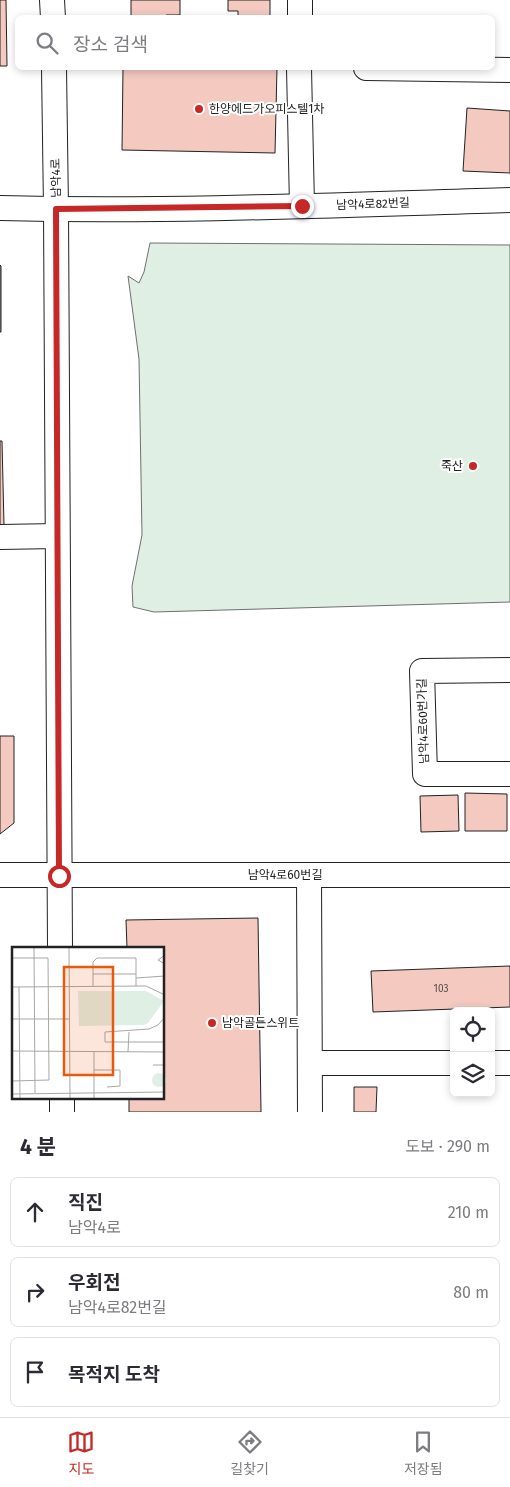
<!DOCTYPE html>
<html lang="ko">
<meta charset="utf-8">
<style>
body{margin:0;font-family:"Fira Sans","Noto Sans KR",sans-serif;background:#f7f7f7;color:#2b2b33}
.controls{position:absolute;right:15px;bottom:15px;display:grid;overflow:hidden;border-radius:8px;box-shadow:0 2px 8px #0003}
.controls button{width:45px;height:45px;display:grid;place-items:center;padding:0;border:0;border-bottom:1px solid #e1e1e2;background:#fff;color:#2b2b33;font:25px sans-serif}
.stop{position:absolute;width:15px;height:15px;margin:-11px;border:4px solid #c62828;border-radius:50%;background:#fff}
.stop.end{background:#c62828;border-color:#fff;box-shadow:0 1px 5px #0008}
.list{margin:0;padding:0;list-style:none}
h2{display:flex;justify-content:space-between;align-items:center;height:65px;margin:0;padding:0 20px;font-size:21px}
h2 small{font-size:16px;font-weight:400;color:#7c7c81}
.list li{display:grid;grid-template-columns:32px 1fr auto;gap:15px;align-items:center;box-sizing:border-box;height:70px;margin:0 10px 10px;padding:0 10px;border:1px solid #e1e1e2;border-radius:8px}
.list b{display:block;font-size:19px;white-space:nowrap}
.list p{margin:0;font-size:16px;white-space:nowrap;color:#7c7c81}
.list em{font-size:16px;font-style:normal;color:#7c7c81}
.icon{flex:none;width:28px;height:28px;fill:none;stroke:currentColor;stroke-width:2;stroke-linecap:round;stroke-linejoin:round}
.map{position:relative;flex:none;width:510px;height:1112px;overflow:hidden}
.search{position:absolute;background:#fff;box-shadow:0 2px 8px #0003;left:15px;right:15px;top:15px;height:55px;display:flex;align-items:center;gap:12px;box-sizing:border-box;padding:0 18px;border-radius:8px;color:#7c7c81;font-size:19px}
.sheet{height:305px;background:#fff}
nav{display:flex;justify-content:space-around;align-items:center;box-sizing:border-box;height:70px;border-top:1px solid #e1e1e2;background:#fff;font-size:14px;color:#7c7c81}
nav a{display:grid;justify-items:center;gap:2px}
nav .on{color:#c62828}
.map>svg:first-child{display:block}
.green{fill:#e0efe3;stroke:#6f6f6f}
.building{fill:#f3c9c0;stroke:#222}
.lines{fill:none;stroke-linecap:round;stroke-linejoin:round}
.minor-casing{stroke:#222;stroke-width:26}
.minor{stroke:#fff;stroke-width:24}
.route{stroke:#c62828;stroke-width:6}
.poi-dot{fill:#c62828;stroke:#fff;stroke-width:2}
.labels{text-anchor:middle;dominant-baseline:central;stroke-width:4;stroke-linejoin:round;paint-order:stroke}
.number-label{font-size:10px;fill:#564c4a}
.poi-label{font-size:12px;fill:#222;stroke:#fff;text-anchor:start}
.street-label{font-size:12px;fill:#222;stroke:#fff}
.inset-road{fill:none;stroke:#a7a7a7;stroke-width:1}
.view{fill:#e8590c;fill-opacity:0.15;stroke:#e8590c;stroke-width:2.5}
.inset-edge{fill:none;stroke:#222;stroke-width:2.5}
</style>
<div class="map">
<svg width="510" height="1112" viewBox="0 0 510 1112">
<rect width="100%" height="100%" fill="#fff"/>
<!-- green -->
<polygon class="green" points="150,243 510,245 510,602 154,612 133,607 132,586 142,535 139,359 128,276 139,283 144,272"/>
<!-- building -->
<g class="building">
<polygon points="0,0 6,0 7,66 0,66"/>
<polygon points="131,0 180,0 180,15 166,15 166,18 131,18"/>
<polygon points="228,0 270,0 270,18 238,18 238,11 228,11"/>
<polygon points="123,68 277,68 275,153 122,150"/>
<polygon points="467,108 510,111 510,173 463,171"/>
<polygon points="0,265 1,266 1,332 0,332"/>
<polygon points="0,441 2,441 4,525 0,525"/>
<polygon points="0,736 14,736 14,823 0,834"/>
<polygon points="465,793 507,794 507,831 465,831"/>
<polygon points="458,795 459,831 421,832 420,796"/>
<polygon points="258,918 261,1112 129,1112 129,1098 164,1098 164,948 127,948 126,920"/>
<polygon points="510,966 510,1007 373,1012 371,971"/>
<polygon points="354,1087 377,1087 376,1112 354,1112"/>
</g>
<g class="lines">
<!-- minor casing -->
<g class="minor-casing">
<g id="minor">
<polyline points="52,0 53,18"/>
<polyline points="300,18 300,0"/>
<polyline points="54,68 56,209 60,948"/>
<polyline points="299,68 302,206"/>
<polyline points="366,68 510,70"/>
<path d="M 0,208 C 170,212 340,205 510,200"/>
<polyline points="0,537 57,536"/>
<polyline points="510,670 422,671 425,774 510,774"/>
<polyline points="0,875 510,875"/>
<polyline points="309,875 310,1112"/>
<polyline points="310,1063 454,1063"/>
<polyline points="491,1063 510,1063"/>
<polyline points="62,1098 62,1112"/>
</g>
</g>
<!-- minor -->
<use href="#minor" class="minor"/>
</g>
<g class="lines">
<!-- route -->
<polyline class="route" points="59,876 56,209 302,206"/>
</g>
<!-- markers -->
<g class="poi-dot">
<circle cx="199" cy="109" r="5"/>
<circle cx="473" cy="466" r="5"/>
<circle cx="212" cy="1023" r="5"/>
</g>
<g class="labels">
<!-- number labels -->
<g class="number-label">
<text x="441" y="989">103</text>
</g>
<!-- poi labels -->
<g class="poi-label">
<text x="209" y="109">한양에드가오피스텔1차</text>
<text x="463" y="466" text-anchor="end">죽산</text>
<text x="222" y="1023">남악골든스위트</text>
</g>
<!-- street labels -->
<g class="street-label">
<text transform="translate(56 178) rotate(-91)">남악4로</text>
<text transform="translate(373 204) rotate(-2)">남악4로82번길</text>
<text transform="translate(423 721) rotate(-92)">남악4로60번가길</text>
<text x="285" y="875">남악4로60번길</text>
</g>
</g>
<!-- overview -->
<g transform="translate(12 947)">
<rect width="152" height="152" fill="#fff"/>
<path d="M 66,44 L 134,44 L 152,54 L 136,76 L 132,78 L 67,79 ZM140 133a7 7 0 1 1 14 0a7 7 0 1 1-14 0Z" fill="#e0efe3"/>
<path class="inset-road" d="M 22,0 L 23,146M 57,0 L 58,152M 153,8 L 146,13 L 153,17M 0,11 L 36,11 L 37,133 L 0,134M 81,27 L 124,27M 124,31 L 153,29M 0,40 L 134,39 L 153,48M 7,40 L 8,152M 81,40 L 81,15 L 85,11 L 124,11 L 124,39M 153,70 L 146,78 L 137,82 L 93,85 L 93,95 L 153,95M 0,72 L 57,72M 0,104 L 153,105M 82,105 L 82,152M 116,105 L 117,85M 141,118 L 152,118 L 152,104M 82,123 L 108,123 L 108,139 L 95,140M 0,147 L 153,145"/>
<path class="view" d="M 52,20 L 101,20 L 101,128 L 52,128 Z"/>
<rect width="152" height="152" class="inset-edge"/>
</g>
</svg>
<div class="controls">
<button><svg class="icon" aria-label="locate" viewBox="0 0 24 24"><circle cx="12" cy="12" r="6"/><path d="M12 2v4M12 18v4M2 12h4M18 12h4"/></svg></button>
<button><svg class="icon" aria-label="layers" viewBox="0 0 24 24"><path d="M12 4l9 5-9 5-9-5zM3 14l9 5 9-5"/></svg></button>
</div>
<div class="stop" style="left:59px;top:876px"></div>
<div class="stop end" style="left:302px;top:206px"></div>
<div class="search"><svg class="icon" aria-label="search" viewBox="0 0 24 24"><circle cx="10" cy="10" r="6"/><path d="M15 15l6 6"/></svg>장소 검색</div>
</div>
<section class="sheet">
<h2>4 분<small>도보 · 290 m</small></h2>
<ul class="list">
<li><svg class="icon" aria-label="ahead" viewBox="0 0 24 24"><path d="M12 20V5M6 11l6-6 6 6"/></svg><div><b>직진</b><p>남악4로</p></div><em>210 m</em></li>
<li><svg class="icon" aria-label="right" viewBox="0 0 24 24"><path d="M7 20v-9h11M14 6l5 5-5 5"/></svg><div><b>우회전</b><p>남악4로82번길</p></div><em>80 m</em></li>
<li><svg class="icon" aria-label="arrive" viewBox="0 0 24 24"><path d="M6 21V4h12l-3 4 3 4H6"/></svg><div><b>목적지 도착</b></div></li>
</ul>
</section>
<nav>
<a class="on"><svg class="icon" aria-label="map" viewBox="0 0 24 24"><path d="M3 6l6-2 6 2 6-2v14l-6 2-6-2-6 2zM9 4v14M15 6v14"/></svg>지도</a>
<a><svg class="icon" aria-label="directions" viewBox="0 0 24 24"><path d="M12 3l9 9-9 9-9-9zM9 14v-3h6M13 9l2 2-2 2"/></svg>길찾기</a>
<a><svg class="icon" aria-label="saved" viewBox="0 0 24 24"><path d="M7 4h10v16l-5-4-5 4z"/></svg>저장됨</a>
</nav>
